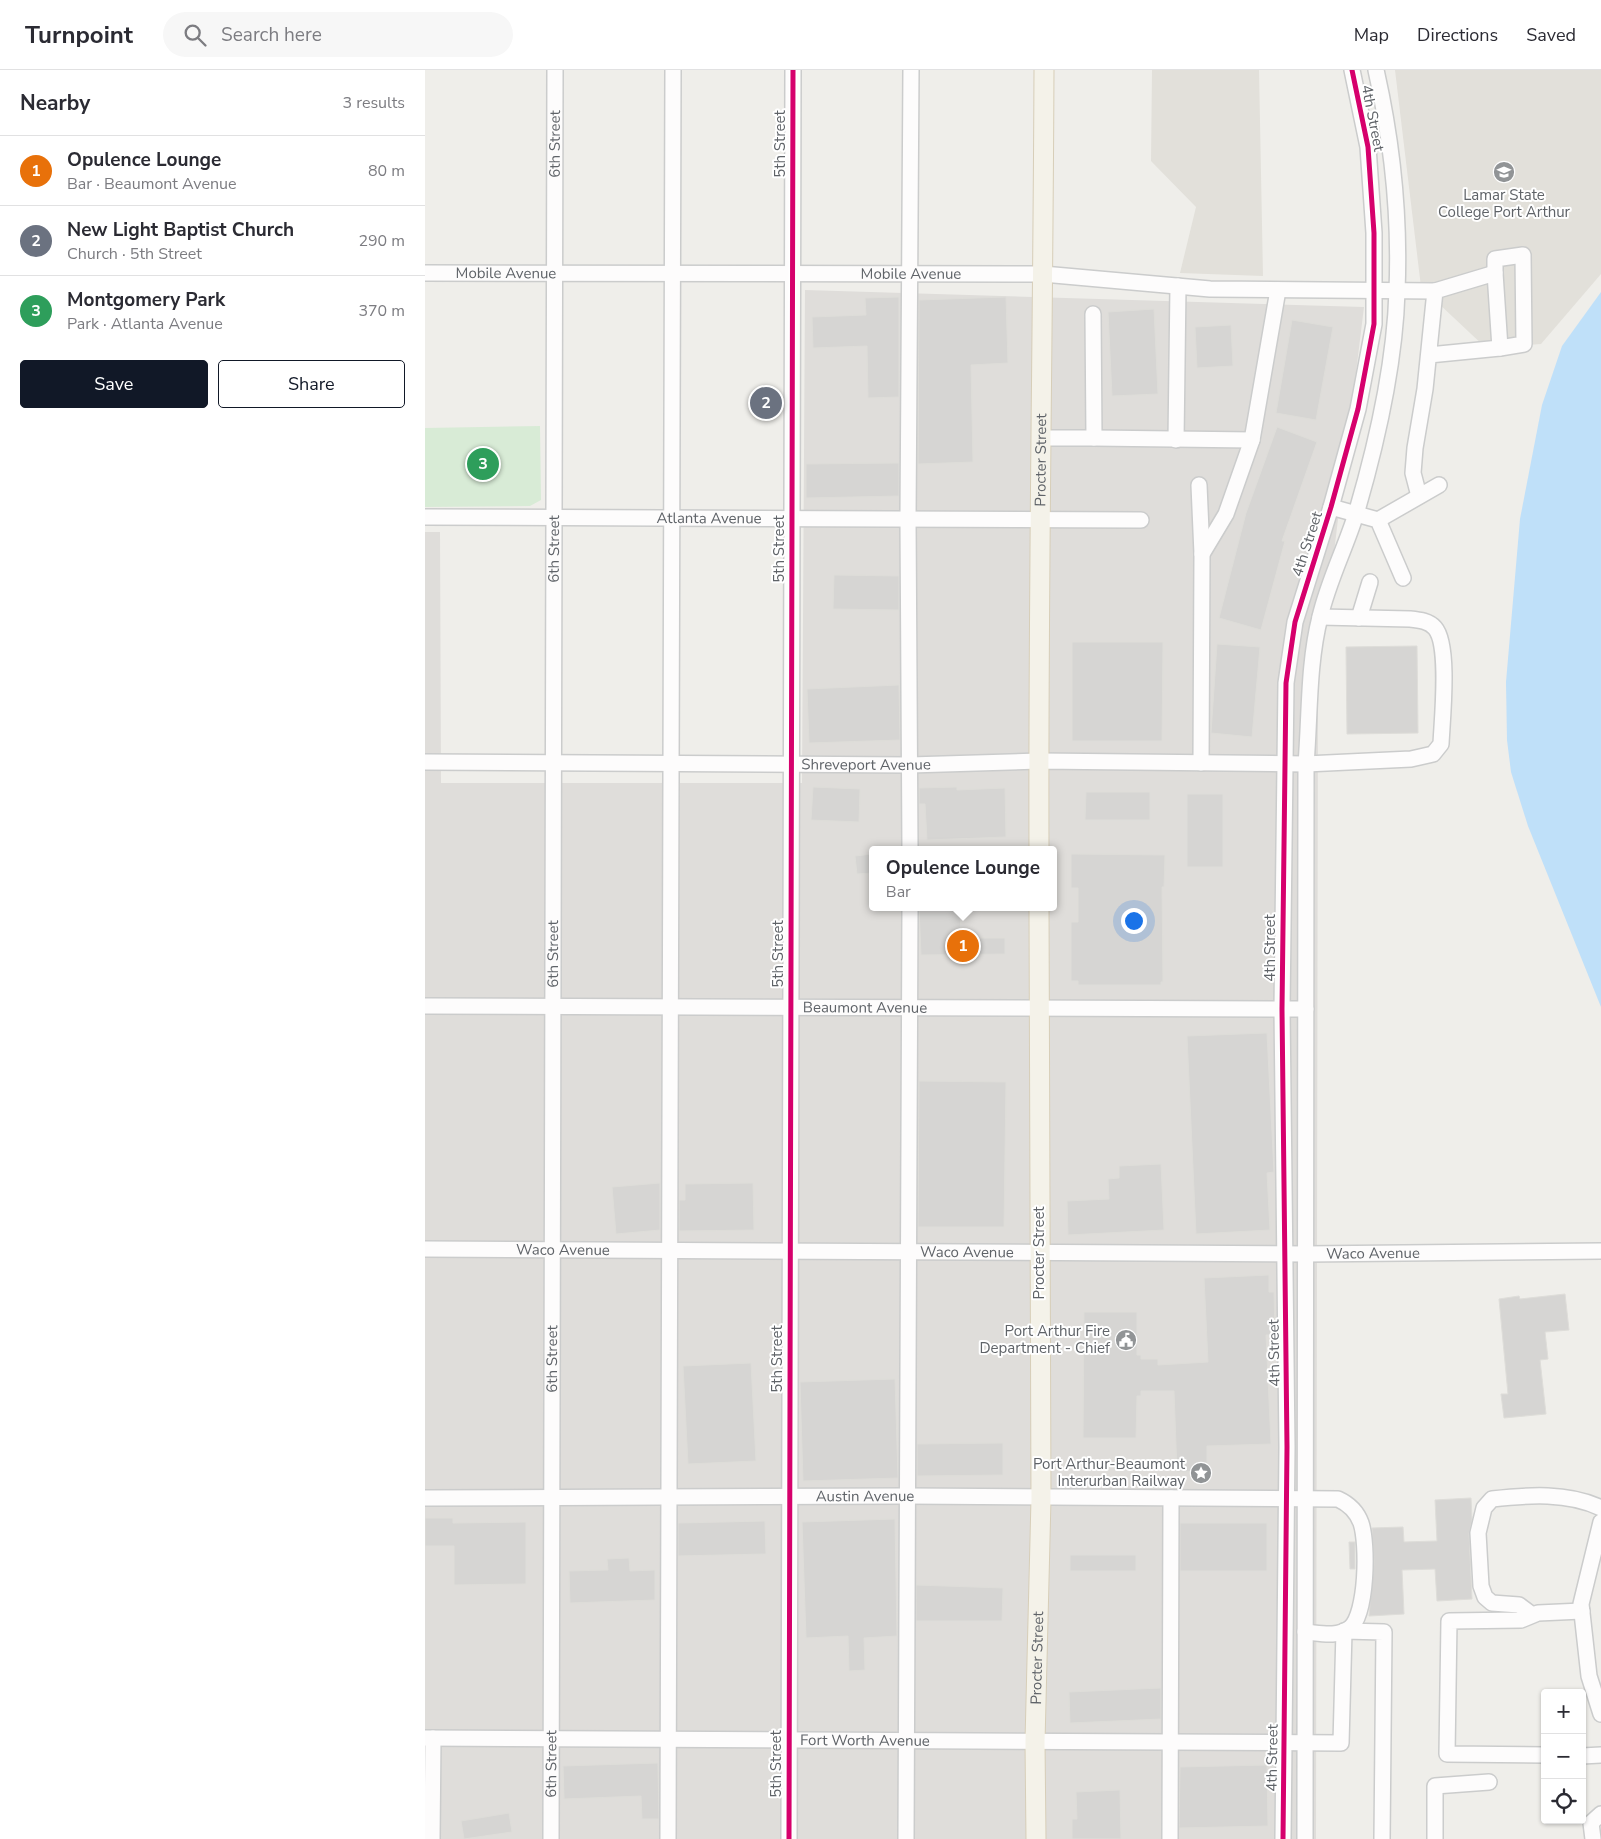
<!DOCTYPE html>
<meta charset="utf-8">
<style>
body{margin:0;font-family:"Nunito Sans",sans-serif;background:#f7f7f7;color:#2b2b33}
.controls{position:absolute;right:15px;bottom:15px;display:grid;overflow:hidden;border-radius:5px;box-shadow:0 1px 4px #0004}
.controls button{width:45px;height:45px;display:grid;place-items:center;padding:0;border:0;border-bottom:1px solid #e1e1e2;background:#fff;color:#2b2b33;font:25px sans-serif}
.you{position:absolute;left:708px;top:850px;width:18px;height:18px;margin:-12px;border:4px solid #fff;border-radius:50%;background:#1a73e8;box-shadow:0 0 0 8px #1a73e833}
.badge{display:grid;place-items:center;width:32px;height:32px;border-radius:50%;background:#111827;color:#fff;font-size:16px;font-weight:700}
.pin{position:absolute;translate:-50% -50%;border:2px solid #fff;box-shadow:0 1px 5px #0006}
.popup{position:absolute;left:444px;top:776px;width:188px;height:65px;box-sizing:border-box;display:grid;place-content:center;border-radius:5px;background:#fff;filter:drop-shadow(0 1px 4px #0005);font-size:16px;white-space:nowrap;color:#7c7c81}
.popup b{font-size:19px;color:#2b2b33}
.popup::after{content:'';position:absolute;left:50%;top:100%;margin-left:-10px;border:10px solid transparent;border-top-color:#fff}
.list{margin:0;padding:0;list-style:none}
h2{display:flex;justify-content:space-between;align-items:center;height:65px;margin:0;padding:0 20px;font-size:21px}
h2 small{font-size:16px;font-weight:400;color:#7c7c81}
.list li{display:grid;grid-template-columns:32px 1fr auto;gap:15px;align-items:center;box-sizing:border-box;height:70px;padding:0 20px;border-top:1px solid #e1e1e2}
.list b{display:block;font-size:19px;white-space:nowrap}
.list p{margin:0;font-size:16px;white-space:nowrap;color:#7c7c81}
.list em{font-size:16px;font-style:normal;color:#7c7c81}
.actions{display:flex;gap:10px;padding:15px 20px}
.actions a{flex:1;padding:11px 0;border:1px solid #111827;border-radius:5px;text-align:center;font-size:18px;color:#111827}
.actions .main{background:#111827;color:#fff}
.icon{flex:none;width:28px;height:28px;fill:none;stroke:currentColor;stroke-width:2;stroke-linecap:round;stroke-linejoin:round}
.map{position:relative;flex:none;width:1176px;height:1769px;overflow:hidden}
header{display:flex;align-items:center;gap:30px;box-sizing:border-box;height:70px;padding:0 25px;background:#fff;border-bottom:1px solid #e1e1e2}
header strong{font-size:24px}
nav{display:flex;gap:28px;margin-inline-start:auto;font-size:18px}
.search{width:350px;height:45px;background:#f7f7f7;display:flex;align-items:center;gap:12px;box-sizing:border-box;padding:0 18px;border-radius:28px;color:#7c7c81;font-size:19px}
main{display:flex}
aside{flex:1;background:#fff}
.map>svg:first-child{display:block}
.industrial{fill:#dfddda;fill-rule:evenodd}
.education{fill:#e2e0da}
.green{fill:#d8ebd6}
.water{fill:#bfe0f9}
.building{fill:#d6d5d3;stroke:#deddd9}
.lines{fill:none;stroke-linecap:round;stroke-linejoin:round}
.minor-casing{stroke:#cbcccc;stroke-width:18}
.major-casing{stroke:#d7ceb8;stroke-width:21}
.minor{stroke:#fdfcfc;stroke-width:15}
.major{stroke:#f4f2e9;stroke-width:19}
.cycleway-casing{stroke:#fff;stroke-width:8}
.cycleway{stroke:#d6006c;stroke-width:5}
.labels{text-anchor:middle;dominant-baseline:central;stroke-width:4;stroke-linejoin:round;paint-order:stroke}
.street-label{font-size:15px;fill:#5f6368;stroke:#fff}
.poi-label{font-size:15px;fill:#5f6368;stroke:#fff;text-anchor:end}
</style>
<header>
<strong>Turnpoint</strong>
<div class="search"><svg class="icon" aria-label="search" viewBox="0 0 24 24"><circle cx="10" cy="10" r="6"/><path d="M15 15l6 6"/></svg>Search here</div>
<nav><a>Map</a><a>Directions</a><a>Saved</a></nav>
</header>
<main>
<aside>
<h2>Nearby<small>3 results</small></h2>
<ul class="list">
<li><span class="badge" style="background:#e8710a">1</span><div><b>Opulence Lounge</b><p>Bar · Beaumont Avenue</p></div><em>80 m</em></li>
<li><span class="badge" style="background:#6b7280">2</span><div><b>New Light Baptist Church</b><p>Church · 5th Street</p></div><em>290 m</em></li>
<li><span class="badge" style="background:#2e9e5b">3</span><div><b>Montgomery Park</b><p>Park · Atlanta Avenue</p></div><em>370 m</em></li>
</ul>
<div class="actions"><a class="main">Save</a><a>Share</a></div>
</aside>
<div class="map">
<svg width="1176" height="1769" viewBox="0 0 1176 1769">
<rect width="100%" height="100%" fill="#efeeea"/>
<!-- industrial -->
<path class="industrial" d="M 380,220 L 939,237 L 893,613 L 891,1769 L 0,1769 L 0,462 L 15,462 L 16,713 L 377,713 ZM 448,780 L 628,780 L 628,837 L 448,837 Z"/>
<!-- education -->
<g class="education">
<polygon points="727,0 834,0 838,206 755,203 771,137 726,91"/>
<polygon points="970,0 1176,0 1176,204 1116,274 1061,278 996,217"/>
</g>
<!-- green -->
<polygon class="green" points="115,356 116,430 105,436 0,437 0,358"/>
<!-- water -->
<polygon class="water" points="1176,222 1176,937 1103,756 1086,702 1082,670 1081,612 1095,449 1117,335 1137,276"/>
<!-- building -->
<g class="building">
<polygon points="474,227 474,327 443,328 442,276 388,278 387,247 441,245 440,228"/>
<polygon points="581,227 583,293 546,295 548,392 493,394 494,230"/>
<polygon points="729,239 733,324 687,326 683,242"/>
<polygon points="867,250 908,257 891,350 851,343"/>
<polygon points="806,255 808,296 772,298 770,257"/>
<polygon points="852,357 892,372 857,471 860,471 836,560 794,548 821,443"/>
<polygon points="474,393 474,426 381,428 381,394"/>
<polygon points="409,505 474,506 474,540 408,539"/>
<polygon points="647,572 738,572 737,671 647,671"/>
<polygon points="792,574 835,577 827,667 786,663"/>
<polygon points="992,576 993,663 922,664 921,577"/>
<polygon points="474,615 475,670 384,673 382,619"/>
<polygon points="388,717 435,719 434,752 386,750"/>
<polygon points="532,717 532,720 580,718 581,767 502,770 500,734 494,734 494,718"/>
<polygon points="661,722 725,722 725,750 660,750"/>
<rect x="762" y="724" width="36" height="73"/>
<polygon points="448,784 448,803 432,804 430,786"/>
<polygon points="646,784 740,785 739,817 737,817 738,912 736,912 736,915 653,915 653,911 646,911 646,852 653,852 653,818 646,818"/>
<polygon points="494,837 535,837 536,868 580,868 580,884 496,885"/>
<polygon points="842,963 849,1102 842,1103 845,1160 771,1164 762,966"/>
<polygon points="494,1011 581,1012 579,1157 493,1157"/>
<polygon points="736,1094 739,1160 643,1165 642,1131 684,1129 683,1109 694,1108 694,1096"/>
<polygon points="235,1113 235,1160 191,1164 187,1117"/>
<polygon points="328,1113 329,1160 254,1161 254,1130 260,1130 260,1114"/>
<polygon points="844,1205 844,1222 849,1222 850,1265 841,1265 846,1374 782,1376 782,1401 752,1402 749,1321 716,1321 716,1326 712,1326 711,1368 658,1368 659,1242 712,1242 712,1285 716,1285 716,1289 733,1289 733,1295 783,1292 779,1208"/>
<polygon points="1140,1224 1144,1260 1120,1262 1123,1289 1115,1290 1121,1344 1079,1348 1076,1324 1083,1324 1074,1229 1094,1226 1095,1229"/>
<polygon points="326,1293 331,1391 263,1394 258,1296"/>
<polygon points="470,1309 473,1408 378,1411 375,1312"/>
<polygon points="578,1373 578,1405 492,1406 492,1374"/>
<polygon points="1046,1428 1047,1450 1044,1464 1047,1529 1012,1531 1010,1499 977,1500 979,1544 944,1546 949,1492 947,1458 978,1457 979,1472 1012,1471 1010,1430"/>
<polygon points="0,1448 28,1448 28,1453 101,1452 101,1514 29,1515 29,1476 0,1476"/>
<polygon points="470,1449 472,1566 439,1568 440,1600 424,1601 423,1566 381,1568 377,1452"/>
<polygon points="340,1451 341,1484 253,1486 253,1453"/>
<rect x="755" y="1453" width="87" height="48"/>
<polygon points="924,1472 930,1472 930,1499 925,1499"/>
<rect x="645" y="1485" width="66" height="16"/>
<polygon points="204,1488 205,1501 230,1500 230,1530 145,1533 144,1501 183,1500 182,1489"/>
<polygon points="491,1515 578,1518 577,1551 491,1551"/>
<polygon points="736,1618 736,1649 645,1653 644,1622"/>
<polygon points="233,1693 234,1749 217,1749 216,1726 139,1729 138,1696"/>
<polygon points="842,1695 843,1756 754,1758 755,1697"/>
<polygon points="695,1720 696,1769 647,1769 647,1749 652,1749 651,1722"/>
<polygon points="84,1743 87,1762 39,1769 36,1751"/>
</g>
<g class="lines">
<!-- minor casing -->
<g class="minor-casing">
<g id="minor">
<path id="s1" d="M 0,203 L 618,204 L 785,219 L 1010,221"/>
<polyline points="1070,203 1070,189 1098,185 1099,274 1075,278"/>
<polyline points="616,368 669,368 668,244"/>
<polyline points="669,368 827,370 853,220"/>
<polyline points="751,370 753,216"/>
<polyline points="774,415 777,484 776,693"/>
<polyline points="994,426 988,403 990,378 1000,319 1010,221 1070,203 1075,278 1004,285"/>
<polyline points="906,437 953,450 978,508"/>
<path id="s2" d="M 0,447 L 716,450"/>
<polyline points="953,450 1014,415"/>
<polyline points="777,484 801,444 827,370"/>
<polyline points="934,548 945,512"/>
<path id="s3" d="M 0,692 L 485,695 L 614,691 L 881,694 L 986,689 L 1008,684 L 1016,674 C 1017,650 1025,575 1010,558 C 1004,551 995,550 985,549 L 895,547"/>
<polyline points="485,780 483,449 486,0"/>
<path id="s4" d="M 0,936 L 881,939"/>
<path id="s5" d="M 0,1179 L 881,1184 L 1176,1181"/>
<path id="s6" d="M 0,1428 L 482,1426 L 913,1429 C 924,1434 932,1442 936,1453 C 943,1474 942,1544 925,1558 C 912,1568 894,1563 880,1562"/>
<polyline points="1176,1452 1156,1534 1164,1606 1176,1644"/>
<path d="M 1106,1544 L 1094,1535 L 1067,1533 L 1060,1527 L 1056,1516 L 1053,1463 L 1059,1438 L 1067,1429 C 1103,1425 1143,1422 1176,1438"/>
<path id="s7" d="M 0,1668 L 916,1673 L 919,1561 L 959,1562 L 957,1769"/>
<polyline points="1120,1685 1022,1684 1024,1551 1096,1550 1113,1543 1157,1541"/>
<polyline points="1157,1686 1176,1685"/>
<polyline points="7,1769 8,1668"/>
<path id="s8" d="M 126,1769 L 130,0"/>
<polyline points="243,1769 248,0"/>
<polyline points="364,1769 368,0"/>
<polyline points="481,1769 485,837"/>
<polyline points="745,1769 746,1428"/>
<polyline points="858,1769 862,1377 857,939 861,613 870,552 906,437 933,339 949,254 949,163 943,77 927,0"/>
<path d="M 880,1769 L 881,694 C 885,646 883,594 895,547 C 903,512 920,479 931,444 C 951,376 970,292 972,221 C 975,148 967,71 951,0"/>
<polyline points="1010,1769 1010,1716 1064,1712"/>
<polyline points="1168,1769 1166,1753 1176,1744"/>
</g>
</g>
<!-- major casing -->
<g class="major-casing">
<g id="major">
<path id="s9" d="M 614,780 C 613,520 618,260 619,0"/>
<path id="s10" d="M 611,1769 L 610,1672 L 616,1429 L 614,837"/>
</g>
</g>
<!-- minor -->
<use href="#minor" class="minor"/>
<!-- major -->
<use href="#major" class="major"/>
<!-- cycleway casing -->
<g class="cycleway-casing">
<g id="cycleway">
<polyline points="364,1769 368,0"/>
<polyline points="858,1769 862,1377 857,939 861,613 870,552 906,437 933,339 949,254 949,163 943,77 927,0"/>
</g>
</g>
<!-- cycleway -->
<use href="#cycleway" class="cycleway"/>
</g>
<!-- icons -->
<defs>
<g id="university-disc" transform="scale(1.125)"><circle r="9.5" fill="#919496" stroke="#fff"/><path d="M0-5L7-2L0 1L-7-2ZM-4 1L0 2.5L4 1V4Q0 6-4 4Z" fill="#fff"/></g>
<g id="civic-disc" transform="scale(1.125)"><circle r="9.5" fill="#919496" stroke="#fff"/><path d="M-.6-6.5H3V-4.5H.6V-3L4-1V1h2V6H-6V1h2V-1L-.6-3ZM-1.2 2.5V6h2.4V2.5Z" fill="#fff"/></g>
<g id="sight-disc" transform="scale(1.125)"><circle r="9.5" fill="#919496" stroke="#fff"/><path d="M0-6L1.8-2.2L6-1.7L2.9 1.2L3.7 5.4L0 3.3L-3.7 5.4L-2.9 1.2L-6-1.7L-1.8-2.2Z" fill="#fff"/></g>
</defs>
<g fill-rule="evenodd">
<use href="#university-disc" x="1079" y="102"/>
<use href="#civic-disc" x="701" y="1270"/>
<use href="#sight-disc" x="776" y="1403"/>
</g>
<g class="labels">
<!-- street labels -->
<g class="street-label">
<text transform="translate(948 48) rotate(79)">4th Street</text>
<text transform="translate(355 74) rotate(-90)">5th Street</text>
<text stroke="none"><textPath href="#s8" startOffset="1695">6th Street</textPath></text>
<text stroke="none"><textPath href="#s1" startOffset="81">Mobile Avenue</textPath></text>
<text stroke="none"><textPath href="#s1" startOffset="486">Mobile Avenue</textPath></text>
<text stroke="none"><textPath href="#s9" startOffset="390">Procter Street</textPath></text>
<text stroke="none"><textPath href="#s2" startOffset="284">Atlanta Avenue</textPath></text>
<text transform="translate(882 474) rotate(-72)">4th Street</text>
<text transform="translate(354 479) rotate(-90)">5th Street</text>
<text stroke="none"><textPath href="#s8" startOffset="1290">6th Street</textPath></text>
<text stroke="none"><textPath href="#s3" startOffset="441">Shreveport Avenue</textPath></text>
<text transform="translate(845 878) rotate(-90)">4th Street</text>
<text stroke="none"><textPath href="#s8" startOffset="885">6th Street</textPath></text>
<text transform="translate(353 884) rotate(-90)">5th Street</text>
<text stroke="none"><textPath href="#s4" startOffset="440">Beaumont Avenue</textPath></text>
<text stroke="none"><textPath href="#s5" startOffset="138">Waco Avenue</textPath></text>
<text stroke="none"><textPath href="#s5" startOffset="542">Waco Avenue</textPath></text>
<text transform="translate(614 1183) rotate(-90)">Procter Street</text>
<text stroke="none"><textPath href="#s5" startOffset="948">Waco Avenue</textPath></text>
<text transform="translate(849 1283) rotate(-91)">4th Street</text>
<text stroke="none"><textPath href="#s8" startOffset="480">6th Street</textPath></text>
<text transform="translate(352 1289) rotate(-90)">5th Street</text>
<text stroke="none"><textPath href="#s6" startOffset="440">Austin Avenue</textPath></text>
<text stroke="none"><textPath href="#s10" startOffset="181">Procter Street</textPath></text>
<text stroke="none"><textPath href="#s7" startOffset="440">Fort Worth Avenue</textPath></text>
<text transform="translate(847 1688) rotate(-89)">4th Street</text>
<text stroke="none"><textPath href="#s8" startOffset="75">6th Street</textPath></text>
<text transform="translate(351 1694) rotate(-90)">5th Street</text>
</g>
<!-- poi labels -->
<g class="poi-label">
<text x="1079" y="125" text-anchor="middle">Lamar State<tspan x="1079" dy="17">College Port Arthur</tspan></text>
<text x="685" y="1261">Port Arthur Fire<tspan x="685" dy="17">Department - Chief</tspan></text>
<text x="760" y="1394">Port Arthur-Beaumont<tspan x="760" dy="17">Interurban Railway</tspan></text>
</g>
</g>
</svg>
<div class="controls">
<button>+</button>
<button>−</button>
<button><svg class="icon" aria-label="locate" viewBox="0 0 24 24"><circle cx="12" cy="12" r="6"/><path d="M12 2v4M12 18v4M2 12h4M18 12h4"/></svg></button>
</div>
<div class="you"></div>
<div class="pin badge" style="left:538px;top:876px;background:#e8710a">1</div>
<div class="popup"><b>Opulence Lounge</b>Bar</div>
<div class="pin badge" style="left:341px;top:333px;background:#6b7280">2</div>
<div class="pin badge" style="left:58px;top:394px;background:#2e9e5b">3</div>
</div>
</main>
